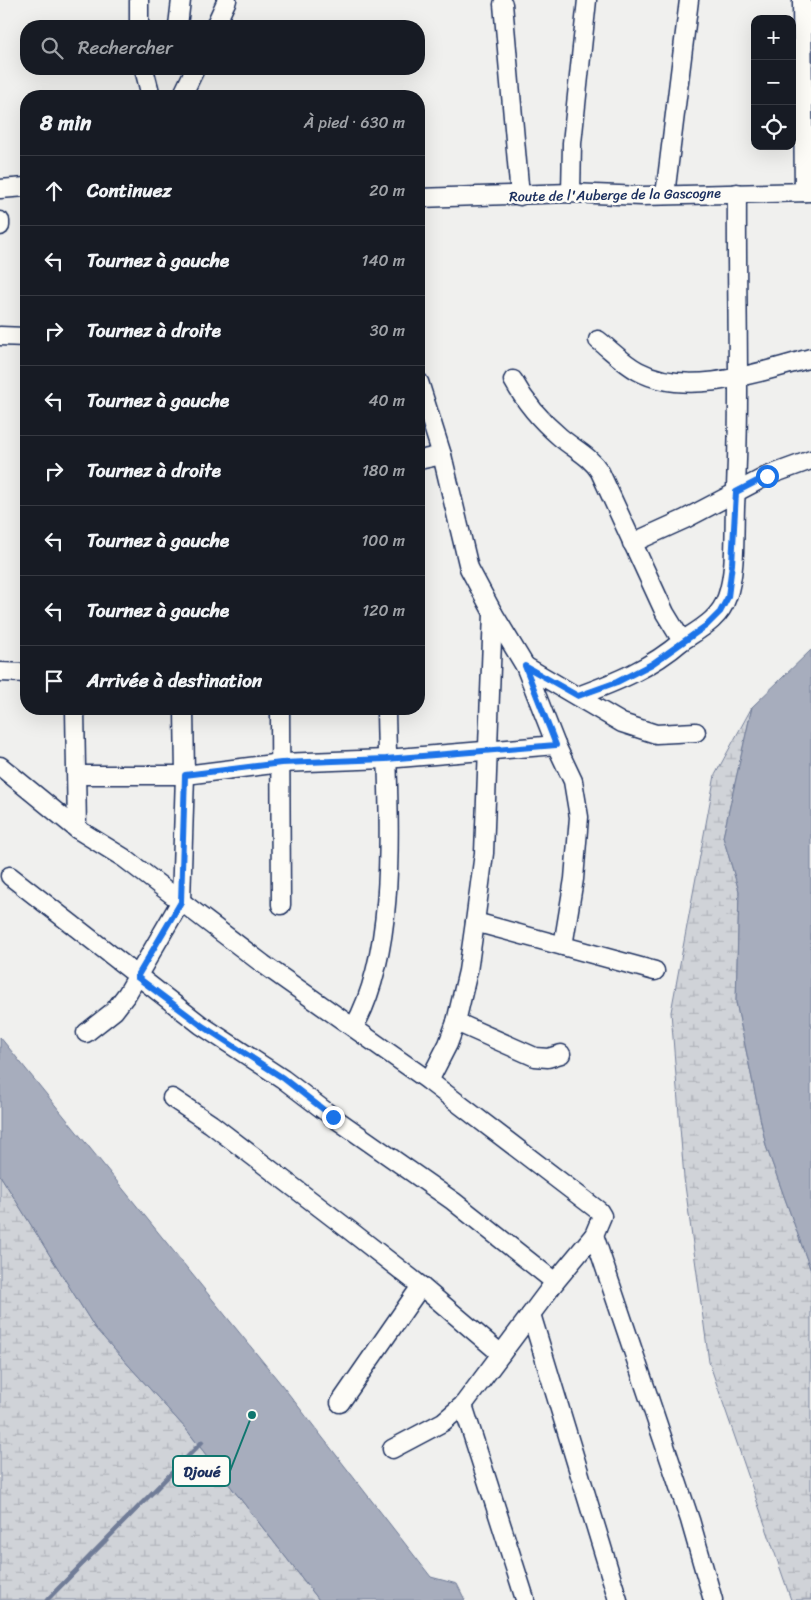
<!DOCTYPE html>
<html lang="fr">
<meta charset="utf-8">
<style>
body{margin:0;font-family:Sriracha,sans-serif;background:#20242c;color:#f1f3f6}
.controls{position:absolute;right:15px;top:15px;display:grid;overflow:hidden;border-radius:10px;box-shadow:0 5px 20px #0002}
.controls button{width:45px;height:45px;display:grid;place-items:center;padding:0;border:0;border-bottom:1px solid #363941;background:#171b24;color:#f1f3f6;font:25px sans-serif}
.stop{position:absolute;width:15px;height:15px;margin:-11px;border:4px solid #1a73e8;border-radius:50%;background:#fff}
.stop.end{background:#1a73e8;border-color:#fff;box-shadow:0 1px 5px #0008}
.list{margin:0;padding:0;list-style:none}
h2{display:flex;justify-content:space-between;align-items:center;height:65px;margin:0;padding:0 20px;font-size:21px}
h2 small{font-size:16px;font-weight:400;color:#9ea1a6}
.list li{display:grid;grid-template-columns:32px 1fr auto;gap:15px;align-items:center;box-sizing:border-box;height:70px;padding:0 20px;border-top:1px solid #363941}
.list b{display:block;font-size:19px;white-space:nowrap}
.list em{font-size:16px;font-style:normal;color:#9ea1a6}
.icon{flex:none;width:28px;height:28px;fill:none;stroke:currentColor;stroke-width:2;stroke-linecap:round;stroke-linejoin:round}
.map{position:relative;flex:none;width:811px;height:1600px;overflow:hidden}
.search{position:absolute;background:#171b24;box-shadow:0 5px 20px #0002;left:20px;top:20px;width:405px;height:55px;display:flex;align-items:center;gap:12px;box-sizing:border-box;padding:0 18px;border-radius:20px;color:#9ea1a6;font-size:19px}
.panel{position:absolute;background:#171b24;box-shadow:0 5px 20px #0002;left:20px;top:90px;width:405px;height:625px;border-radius:20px}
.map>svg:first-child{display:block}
.wetland{fill:url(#wetland-marsh);stroke:#76819b}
.water{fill:#a7adbd;stroke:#6f7b97}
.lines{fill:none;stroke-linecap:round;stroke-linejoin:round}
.stream{stroke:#6f7b97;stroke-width:4.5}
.minor-casing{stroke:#1b2f5e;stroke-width:21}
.minor{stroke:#fdfcf7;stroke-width:18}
.route{stroke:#1a73e8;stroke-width:6}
.labels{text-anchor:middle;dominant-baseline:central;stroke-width:5;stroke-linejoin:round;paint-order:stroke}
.street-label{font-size:14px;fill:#1b2f5e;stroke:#fdfcf7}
.leader{fill:none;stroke:#0f766e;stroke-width:2}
.callout-dot{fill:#0f766e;stroke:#fdfcf7;stroke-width:2}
.callout{fill:#fdfcf7;stroke:#0f766e;stroke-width:2}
.callout-label{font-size:15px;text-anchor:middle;font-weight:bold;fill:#1b2f5e}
</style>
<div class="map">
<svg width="811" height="1600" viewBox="0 0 811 1600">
<defs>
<pattern id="wetland-marsh" width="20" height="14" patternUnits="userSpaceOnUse" patternTransform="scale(1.25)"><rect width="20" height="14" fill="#d0d3d8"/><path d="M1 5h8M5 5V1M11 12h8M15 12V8" fill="none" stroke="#b2b5bc"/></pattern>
</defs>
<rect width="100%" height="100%" fill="#f0f0ee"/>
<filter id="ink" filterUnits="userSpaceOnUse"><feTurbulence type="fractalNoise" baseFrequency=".02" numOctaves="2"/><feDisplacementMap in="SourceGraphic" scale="10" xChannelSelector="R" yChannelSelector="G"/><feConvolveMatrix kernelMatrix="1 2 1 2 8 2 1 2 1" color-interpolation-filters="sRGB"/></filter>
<g filter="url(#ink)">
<!-- wetland -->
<g class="wetland">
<polygon points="752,707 723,837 739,891 736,1002 766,1146 811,1271 811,1600 791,1600 709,1362 684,1178 671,1012 715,775"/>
<polygon points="0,1175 95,1328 186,1429 319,1600 0,1600"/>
</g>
<!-- water -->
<g class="water">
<polygon points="811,650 811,1271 766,1146 736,1002 739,891 723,837 752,707"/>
<polygon points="0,1037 281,1384 431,1577 457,1584 465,1600 319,1600 186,1429 95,1328 0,1175"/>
</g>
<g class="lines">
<!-- stream -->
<polyline class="stream" points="47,1600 202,1442"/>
<!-- minor casing -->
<g class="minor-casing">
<g id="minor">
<polyline points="802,0 804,192"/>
<polyline points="503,4 520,196"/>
<polyline points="139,26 139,0"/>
<polyline points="178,26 181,0"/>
<polyline points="215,26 227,0"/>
<polyline points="144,69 151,96"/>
<polyline points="182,96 195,69"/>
<polyline points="0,189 26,187"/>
<polyline points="571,193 572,143 587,0"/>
<polyline points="665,195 689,0"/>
<polyline points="419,198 571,193 642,196 811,192"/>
<polyline points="0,221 0,226"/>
<polyline points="0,336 26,337"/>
<path d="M 598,340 C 611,350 623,363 638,371 C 688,398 760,372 811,358"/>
<path d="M 513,380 C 525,402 541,421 560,437 C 574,449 590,456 600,472 L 665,613 L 682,641 C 651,668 616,682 578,696"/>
<polyline points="419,382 442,455 469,568 493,613 484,853 475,922 468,971 456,1022 448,1044 429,1081"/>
<polyline points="419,460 442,455"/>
<polyline points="632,543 685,519 767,476 811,460"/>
<polyline points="493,613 525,666 556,745 573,781 579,817 574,879 563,946"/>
<path d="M 682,641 C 700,629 720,619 727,597 C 736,572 734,534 735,507 C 741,403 736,298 737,193"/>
<polyline points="525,666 622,723 656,734 696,732"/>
<polyline points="0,672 26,673"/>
<polyline points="75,709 77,829"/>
<polyline points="280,709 281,905"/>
<polyline points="0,766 77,829 124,858 263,964 429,1081 599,1211 602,1216 594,1235 555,1282 463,1405 443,1422 392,1449"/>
<polyline points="77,775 185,775 281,763 386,759 556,745"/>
<polyline points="10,876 201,1025 283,1079 333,1117 453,1201 555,1282"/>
<polyline points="475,922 655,971"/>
<polyline points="456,1022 535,1057 548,1058 561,1054"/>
<path d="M 354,1027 C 401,943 387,804 386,709"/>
<polyline points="86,1033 114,1011 127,994 181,901 185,775 184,709"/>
<polyline points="172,1098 211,1124 348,1229 421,1286 501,1354"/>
<polyline points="594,1235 690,1520 713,1600"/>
<polyline points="531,1314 618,1600"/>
<polyline points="340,1403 421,1286"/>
<polyline points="463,1405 525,1599"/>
</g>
</g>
<!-- minor -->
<use href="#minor" class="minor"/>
</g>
</g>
<g class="lines" filter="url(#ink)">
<!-- route -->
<polyline class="route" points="333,1117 283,1078 201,1025 137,977 181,902 185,775 281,763 386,759 556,745 525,666 578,696 617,682 652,664 707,625 720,612 728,597 732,564 736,492 767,476"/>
</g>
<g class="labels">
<!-- street labels -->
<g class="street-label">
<text transform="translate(615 195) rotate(-1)">Route de l'Auberge de la Gascogne</text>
</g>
</g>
<!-- callouts -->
<path class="leader" d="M252 1415L230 1471"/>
<circle class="callout-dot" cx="252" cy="1415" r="5"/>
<rect class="callout" x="173" y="1456" width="57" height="30" rx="5"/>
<g class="callout-label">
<text x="202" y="1477">Djoué</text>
</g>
</svg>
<div class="controls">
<button>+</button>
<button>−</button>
<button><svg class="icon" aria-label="locate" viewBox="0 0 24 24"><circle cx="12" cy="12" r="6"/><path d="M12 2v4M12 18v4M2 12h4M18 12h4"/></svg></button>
</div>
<div class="stop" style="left:767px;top:476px"></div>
<div class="stop end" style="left:333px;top:1117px"></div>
<div class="search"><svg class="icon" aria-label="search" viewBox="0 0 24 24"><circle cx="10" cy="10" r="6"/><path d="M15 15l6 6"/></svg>Rechercher</div>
<section class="panel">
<h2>8 min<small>À pied · 630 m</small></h2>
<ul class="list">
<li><svg class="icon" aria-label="ahead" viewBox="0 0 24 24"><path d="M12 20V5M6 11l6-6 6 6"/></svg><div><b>Continuez</b></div><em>20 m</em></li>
<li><svg class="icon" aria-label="left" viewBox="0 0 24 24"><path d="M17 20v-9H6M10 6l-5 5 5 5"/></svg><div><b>Tournez à gauche</b></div><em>140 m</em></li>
<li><svg class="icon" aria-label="right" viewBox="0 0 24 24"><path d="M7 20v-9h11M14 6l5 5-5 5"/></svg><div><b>Tournez à droite</b></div><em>30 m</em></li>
<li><svg class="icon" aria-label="left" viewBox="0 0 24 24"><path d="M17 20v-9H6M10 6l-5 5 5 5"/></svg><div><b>Tournez à gauche</b></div><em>40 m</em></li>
<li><svg class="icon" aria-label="right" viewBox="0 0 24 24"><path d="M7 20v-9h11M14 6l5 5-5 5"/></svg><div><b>Tournez à droite</b></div><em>180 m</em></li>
<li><svg class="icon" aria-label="left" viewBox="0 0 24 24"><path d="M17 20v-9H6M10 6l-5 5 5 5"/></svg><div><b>Tournez à gauche</b></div><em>100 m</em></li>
<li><svg class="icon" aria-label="left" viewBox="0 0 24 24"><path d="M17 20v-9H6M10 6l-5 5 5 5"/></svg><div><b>Tournez à gauche</b></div><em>120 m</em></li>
<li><svg class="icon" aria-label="arrive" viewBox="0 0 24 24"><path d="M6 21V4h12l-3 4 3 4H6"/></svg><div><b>Arrivée à destination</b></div></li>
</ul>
</section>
</div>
